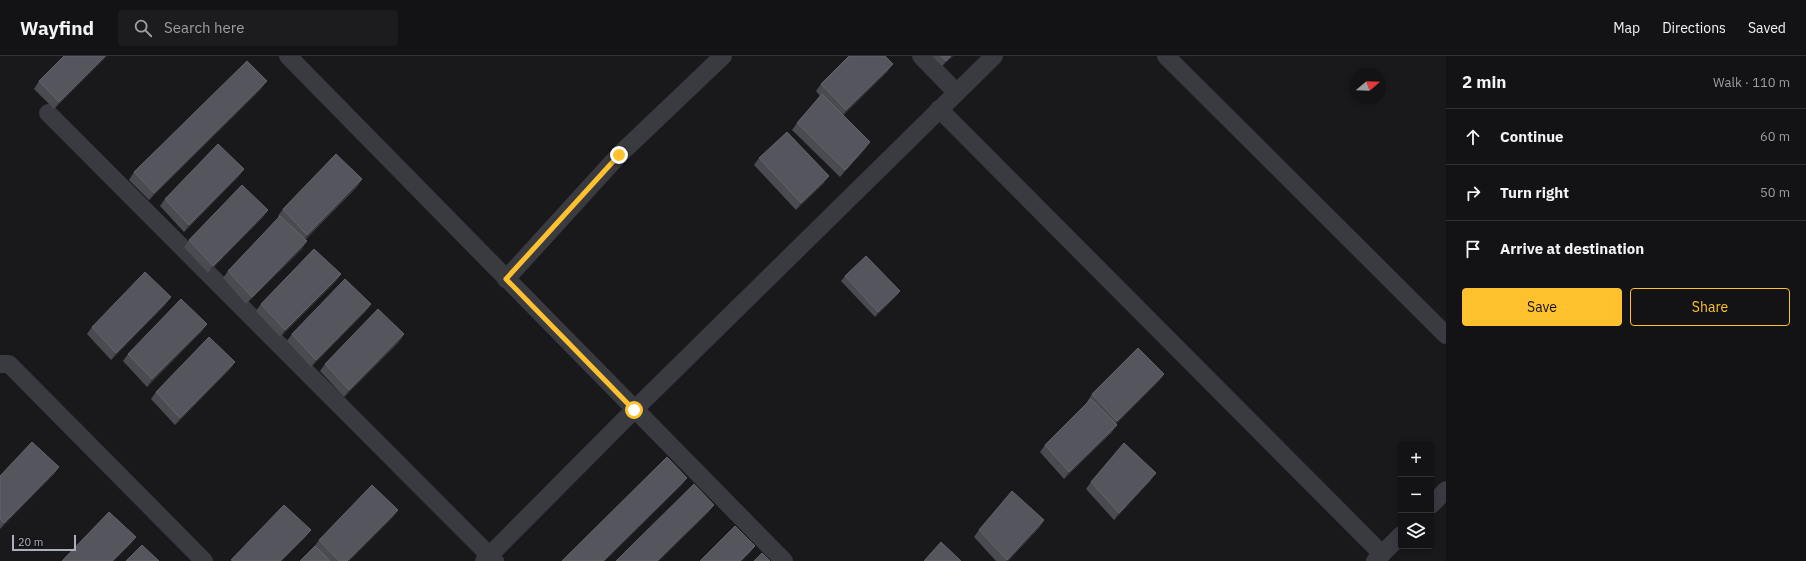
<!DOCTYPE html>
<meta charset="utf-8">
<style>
body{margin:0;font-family:"IBM Plex Sans",sans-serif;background:#1c1c1e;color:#f1f3f6}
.controls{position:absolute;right:12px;bottom:12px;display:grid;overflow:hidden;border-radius:4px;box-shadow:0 2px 6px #0003}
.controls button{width:36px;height:36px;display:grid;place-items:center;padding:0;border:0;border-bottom:1px solid #323234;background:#131315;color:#f1f3f6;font:20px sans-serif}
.compass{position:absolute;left:1350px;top:12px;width:36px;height:36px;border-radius:50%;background:#131315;box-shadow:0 2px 6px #0003;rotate:71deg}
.scale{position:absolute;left:12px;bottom:10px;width:64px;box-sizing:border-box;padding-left:4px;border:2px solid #abafbc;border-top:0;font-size:11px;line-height:14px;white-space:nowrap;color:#abafbc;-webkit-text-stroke:3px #141417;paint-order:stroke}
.stop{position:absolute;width:12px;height:12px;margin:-9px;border:3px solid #ffc22e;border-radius:50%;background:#fff}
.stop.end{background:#ffc22e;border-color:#fff;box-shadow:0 1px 4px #0008}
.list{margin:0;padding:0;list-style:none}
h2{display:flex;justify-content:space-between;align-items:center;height:52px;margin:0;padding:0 16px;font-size:17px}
h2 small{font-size:13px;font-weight:400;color:#9d9ea0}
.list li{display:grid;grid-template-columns:26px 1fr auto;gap:12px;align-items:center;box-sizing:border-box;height:56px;padding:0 16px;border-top:1px solid #323234}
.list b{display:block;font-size:15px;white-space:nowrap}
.list em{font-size:13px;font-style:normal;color:#9d9ea0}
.actions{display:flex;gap:8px;padding:12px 16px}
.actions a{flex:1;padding:9px 0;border:1px solid #ffc22e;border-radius:4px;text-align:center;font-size:14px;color:#ffc22e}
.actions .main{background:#ffc22e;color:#111}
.icon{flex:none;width:22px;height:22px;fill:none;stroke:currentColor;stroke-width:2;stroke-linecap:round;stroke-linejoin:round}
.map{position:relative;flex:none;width:1446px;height:505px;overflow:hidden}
header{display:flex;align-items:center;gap:24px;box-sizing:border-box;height:56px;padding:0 20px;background:#131315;border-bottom:1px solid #323234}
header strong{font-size:19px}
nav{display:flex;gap:22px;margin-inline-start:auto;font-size:14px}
.search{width:280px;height:36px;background:#1c1c1e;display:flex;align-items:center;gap:10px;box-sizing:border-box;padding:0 14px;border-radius:4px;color:#9d9ea0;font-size:15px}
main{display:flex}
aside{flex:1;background:#131315}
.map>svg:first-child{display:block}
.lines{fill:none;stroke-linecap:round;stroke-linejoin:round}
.minor{stroke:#3a3b41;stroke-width:18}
.wall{fill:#4a4b51}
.shaded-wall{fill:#323337}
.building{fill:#55565d;stroke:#62646c}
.route{stroke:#ffc22e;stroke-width:5}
</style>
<header>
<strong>Wayfind</strong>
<div class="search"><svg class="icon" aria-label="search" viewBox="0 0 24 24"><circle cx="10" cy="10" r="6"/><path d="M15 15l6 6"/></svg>Search here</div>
<nav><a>Map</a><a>Directions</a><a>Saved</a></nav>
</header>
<main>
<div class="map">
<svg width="1446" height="505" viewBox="0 0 1446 505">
<rect width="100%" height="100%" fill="#19191c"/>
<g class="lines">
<!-- minor -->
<g class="minor">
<polyline points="288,0 784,505"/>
<polyline points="921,0 956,36"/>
<polyline points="1166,0 1446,279"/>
<polyline points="939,53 1382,498"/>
<polyline points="48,57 495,505"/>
<polyline points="506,223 619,99 723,0"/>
<polyline points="0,308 9,308 204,505"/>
<polyline points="1431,449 1446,434"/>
<polyline points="484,505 634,354 994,0"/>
<polyline points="1375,505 1401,479"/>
</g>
</g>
<!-- wall -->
<g class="wall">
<polygon points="107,0 54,53 34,33 39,25"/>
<polygon points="932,0 953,0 942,10"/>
<polygon points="888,15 843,59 865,93 840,121 792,74 797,67 820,40 816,35 821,28"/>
<polygon points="262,32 149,144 129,124 134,116"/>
<polygon points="759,102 824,127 796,154 754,109"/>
<polygon points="244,113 239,120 184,176 160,150 165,143"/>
<polygon points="362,123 357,131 305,184 302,193 246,248 223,222 228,215 279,162 278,160 283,153"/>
<polygon points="268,154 263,161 208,217 184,191 189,184"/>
<polygon points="341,218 336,225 280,281 256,255 261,248"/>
<polygon points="845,220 900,235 896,240 875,261 841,225"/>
<polygon points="166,248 111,304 87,278 92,271"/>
<polygon points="371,248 366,255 311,311 287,285 292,278"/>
<polygon points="207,268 202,275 147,331 123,305 128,298"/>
<polygon points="404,278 399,286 344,341 320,315 325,308"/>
<polygon points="235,306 230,313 175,369 151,343 156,336"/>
<polygon points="1164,318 1159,325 1116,368 1112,376 1064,423 1040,396 1045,389 1088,346 1087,346 1092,338"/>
<polygon points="59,411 54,418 0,473 0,420"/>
<polygon points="1151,424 1114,464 1086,433 1091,426"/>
<polygon points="398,454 393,461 349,505 300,505 314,491 319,484"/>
<polygon points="1044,464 1039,472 1008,505 996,505 974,481 979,474"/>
</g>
<!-- shaded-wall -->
<g class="shaded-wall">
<polygon points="105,0 107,0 54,53 59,46"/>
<polygon points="951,0 953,0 942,10 946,5"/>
<polygon points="893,8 888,15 841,62 846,54"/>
<polygon points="267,25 262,32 149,144 154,137"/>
<polygon points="870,86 865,93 840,121 845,114"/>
<polygon points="244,113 239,120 184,176 189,169"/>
<polygon points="829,120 824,127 796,154 801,147"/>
<polygon points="362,123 357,131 302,186 307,179"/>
<polygon points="268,154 263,161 208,217 213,210"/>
<polygon points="307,185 302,193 246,248 252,241"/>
<polygon points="341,218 336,225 280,281 285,274"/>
<polygon points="900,235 896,240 875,261 878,256"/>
<polygon points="171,241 166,248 111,304 116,297"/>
<polygon points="371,248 366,255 311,311 316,304"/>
<polygon points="207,268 202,275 147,331 152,323"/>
<polygon points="404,278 399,286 344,341 349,334"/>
<polygon points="235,306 230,313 175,369 180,362"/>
<polygon points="1164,318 1159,325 1112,372 1117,365"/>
<polygon points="1117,369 1112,376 1064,423 1069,416"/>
<polygon points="59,411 54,418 0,473 4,467"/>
<polygon points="1156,417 1151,424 1114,464 1119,457"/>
<polygon points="687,422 682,429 605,505 603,505"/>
<polygon points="714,449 709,456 659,505 657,505"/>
<polygon points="398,454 393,461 349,505 347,505"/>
<polygon points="1044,464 1039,472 1008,505 1006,505"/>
<polygon points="311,474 306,481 282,505 280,505"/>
<polygon points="136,481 131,488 114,505 112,505"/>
<polygon points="755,490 750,497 742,505 740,505"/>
</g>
<!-- building -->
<g class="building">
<polygon points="64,0 105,0 59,46 39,25"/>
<polygon points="849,0 885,0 893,8 846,54 821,28"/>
<polygon points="941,0 951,0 946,5"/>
<polygon points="247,5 267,25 154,137 134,116"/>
<polygon points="822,38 870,86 845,114 797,67"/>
<polygon points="787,76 829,120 801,147 759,102"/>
<polygon points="218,88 244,113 189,169 165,143"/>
<polygon points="336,98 362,123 307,179 283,153"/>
<polygon points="242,129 268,154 213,210 189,184"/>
<polygon points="280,160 307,185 252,241 228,215"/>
<polygon points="314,193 341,218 285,274 261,248"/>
<polygon points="866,200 900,235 878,256 845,220"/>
<polygon points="145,216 171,241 116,297 92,271"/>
<polygon points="345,223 371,248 316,304 292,278"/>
<polygon points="181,243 207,268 152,323 128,298"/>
<polygon points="378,253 404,278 349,334 325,308"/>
<polygon points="209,281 235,306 180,362 156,336"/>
<polygon points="1138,292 1164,318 1117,365 1092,338"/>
<polygon points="1091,343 1117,369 1069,416 1045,389"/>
<polygon points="32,386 59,411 4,467 0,463 0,420"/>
<polygon points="1124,387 1156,417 1119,457 1091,426"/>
<polygon points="667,401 687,422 603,505 562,505"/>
<polygon points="694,428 714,449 657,505 616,505"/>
<polygon points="372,429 398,454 347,505 339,505 319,484"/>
<polygon points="1012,435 1044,464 1007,504 979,474"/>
<polygon points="284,449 311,474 280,505 233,505 231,504"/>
<polygon points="109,456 136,481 112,505 62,505"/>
<polygon points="735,470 755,490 740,505 700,505"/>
<polygon points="941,486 961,505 924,505"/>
<polygon points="142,489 159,505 126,505"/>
<polygon points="315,490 330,505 300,505"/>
<polygon points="762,497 770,505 754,505"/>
</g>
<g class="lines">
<!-- route -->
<polyline class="route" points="619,99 506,223 634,354"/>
</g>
</svg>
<div class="controls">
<button>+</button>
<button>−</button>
<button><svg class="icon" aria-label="layers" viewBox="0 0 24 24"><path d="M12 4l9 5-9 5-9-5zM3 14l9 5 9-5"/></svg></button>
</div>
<svg class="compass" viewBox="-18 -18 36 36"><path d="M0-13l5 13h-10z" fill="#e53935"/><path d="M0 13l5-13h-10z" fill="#9d9ea0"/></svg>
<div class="scale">20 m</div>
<div class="stop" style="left:634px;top:354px"></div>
<div class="stop end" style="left:619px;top:99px"></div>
</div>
<aside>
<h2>2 min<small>Walk · 110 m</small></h2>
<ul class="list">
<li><svg class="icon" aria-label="ahead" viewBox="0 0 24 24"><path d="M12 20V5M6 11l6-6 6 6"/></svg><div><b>Continue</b></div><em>60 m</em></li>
<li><svg class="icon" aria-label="right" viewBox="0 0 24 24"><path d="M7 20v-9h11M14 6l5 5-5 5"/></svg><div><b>Turn right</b></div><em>50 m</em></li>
<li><svg class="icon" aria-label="arrive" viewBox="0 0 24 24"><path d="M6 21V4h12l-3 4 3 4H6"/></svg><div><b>Arrive at destination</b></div></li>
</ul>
<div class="actions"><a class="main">Save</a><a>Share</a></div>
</aside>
</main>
